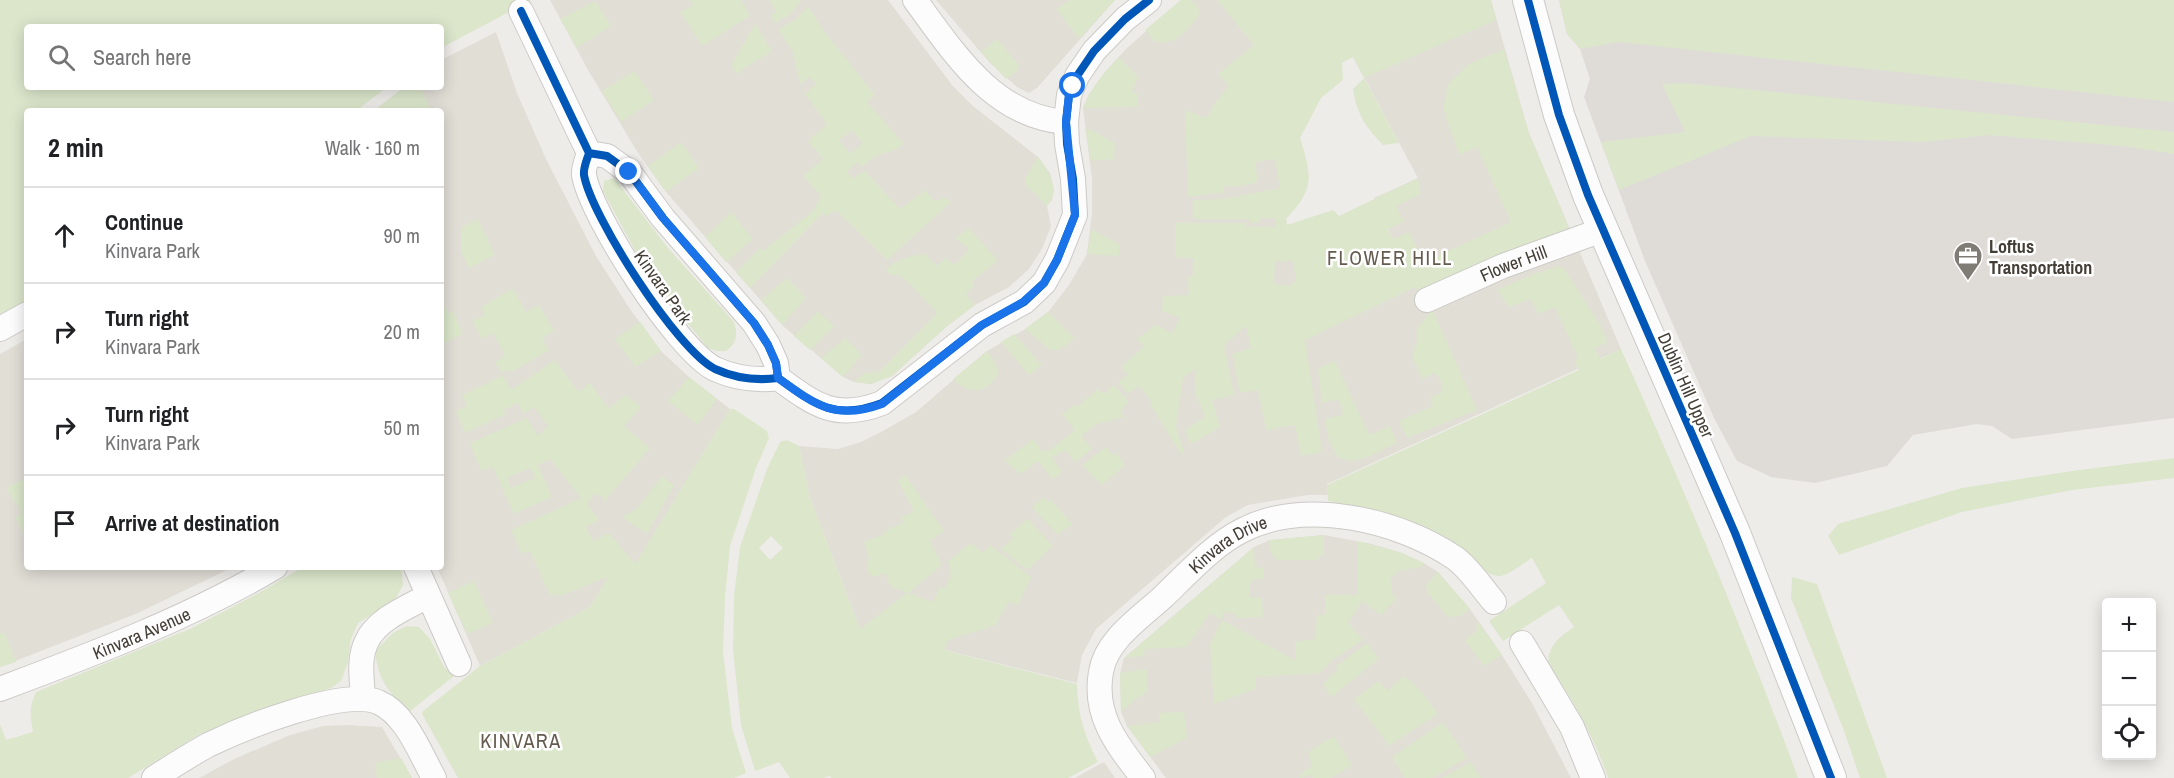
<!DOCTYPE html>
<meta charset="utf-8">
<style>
body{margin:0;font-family:"Archivo Narrow",sans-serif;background:#f2f2f2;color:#202124}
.controls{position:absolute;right:18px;bottom:18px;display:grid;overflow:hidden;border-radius:6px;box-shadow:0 3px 15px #0003}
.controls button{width:54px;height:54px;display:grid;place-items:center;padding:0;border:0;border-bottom:2px solid #e0e0e0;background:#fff;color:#202124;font:30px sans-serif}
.stop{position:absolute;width:18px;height:18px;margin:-14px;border:4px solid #1a73e8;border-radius:50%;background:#fff}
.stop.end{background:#1a73e8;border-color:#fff;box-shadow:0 2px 6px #0008}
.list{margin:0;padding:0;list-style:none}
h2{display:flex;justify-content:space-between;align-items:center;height:78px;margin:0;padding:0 24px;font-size:26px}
h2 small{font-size:20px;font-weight:400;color:#757577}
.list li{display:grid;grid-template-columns:39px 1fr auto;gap:18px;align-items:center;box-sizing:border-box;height:96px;padding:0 24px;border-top:2px solid #e0e0e0}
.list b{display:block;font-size:22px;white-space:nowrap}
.list p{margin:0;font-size:20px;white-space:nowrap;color:#757577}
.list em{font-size:20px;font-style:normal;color:#757577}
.icon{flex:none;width:33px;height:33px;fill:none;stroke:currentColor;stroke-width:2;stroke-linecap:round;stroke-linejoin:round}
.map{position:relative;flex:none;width:2174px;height:778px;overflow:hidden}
.search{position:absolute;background:#fff;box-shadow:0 3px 15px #0003;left:24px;top:24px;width:420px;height:66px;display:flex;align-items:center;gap:15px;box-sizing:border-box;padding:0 21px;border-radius:6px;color:#757577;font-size:22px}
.panel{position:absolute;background:#fff;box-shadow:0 3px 15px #0003;left:24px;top:108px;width:420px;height:462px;border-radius:6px}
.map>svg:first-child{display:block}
.residential{fill:#e1ded6}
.industrial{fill:#dfdcd8}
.green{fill:#dbe6cb;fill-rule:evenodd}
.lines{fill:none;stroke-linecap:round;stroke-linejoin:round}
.minor-casing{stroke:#cccac6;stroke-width:26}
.tertiary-casing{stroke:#cccac6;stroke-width:32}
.minor{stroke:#fcfcfc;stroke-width:24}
.tertiary{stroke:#fcfcfc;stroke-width:30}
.cycleway-casing{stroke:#fff;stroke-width:11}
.cycleway{stroke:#0057b8;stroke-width:8}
.route{stroke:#1a73e8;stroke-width:8}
.labels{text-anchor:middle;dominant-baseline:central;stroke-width:5;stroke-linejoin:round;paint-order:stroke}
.poi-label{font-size:18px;font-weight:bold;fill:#433e36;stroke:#fff;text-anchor:start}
.street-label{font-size:18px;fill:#433e36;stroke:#fff}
.neighbourhood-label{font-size:20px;letter-spacing:1.5px;fill:#655b4e;stroke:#fff}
</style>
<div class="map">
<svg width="2174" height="778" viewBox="0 0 2174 778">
<rect width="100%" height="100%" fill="#eeece9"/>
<!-- residential -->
<g class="residential">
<polygon points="550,0 888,0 952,85 973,106 1038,157 1050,173 1054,190 1052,200 1047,206 1051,226 1042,249 1029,269 1009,287 975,305 946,327 892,376 871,384 854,382 843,377 782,325 666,192 638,153 588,70"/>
<polygon points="936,0 1115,0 1037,88 1029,93 1017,87 990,63"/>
<polygon points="1181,0 1229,0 1298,85 1275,154 1287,225 1415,287 1374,198 1418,178 1353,57 1491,0 1529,133 1621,349 1327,484 1328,495 1308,495 1248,505 1226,517 1096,629 1082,655 1077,683 860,629 810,498 799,446 838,449 861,442 881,432 916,412 987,351 1025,329 1048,312 1069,285 1087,254 1092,213 1092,179 1083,108 1088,96 1105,72 1126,49"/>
<polygon points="496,32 517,93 546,159 596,256 630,309 661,351 689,377 730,409 635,565 624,552 590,607 480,666 437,567 441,567 441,111 374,111 404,87 441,87 441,60"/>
<polygon points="27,339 27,567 233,567 138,613 0,667 0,354"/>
<polygon points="1324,535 1372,544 1402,553 1424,563 1438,572 1470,609 1502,655 1532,703 1571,778 1166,778 1127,726 1121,712 1120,673 1124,658 1254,547 1270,540"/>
<polygon points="347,725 382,727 412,778 199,778 234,759 290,735 323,726"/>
<polygon points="1104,762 1115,778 1075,778 1100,764"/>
</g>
<!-- industrial -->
<polygon class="industrial" points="1559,0 2174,0 2174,418 2012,439 1992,426 1977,424 1913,435 1887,466 1815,483 1771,477 1737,461 1714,418 1645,261 1584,97 1590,79 1580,49 1567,34"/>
<!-- green -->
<g class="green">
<polygon points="0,0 532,0 441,48 441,27 27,27 27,87 387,87 356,111 27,111 27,300 0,314"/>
<polygon points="690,0 741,0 750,16 702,46 680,12 693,5"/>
<polygon points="769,0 801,0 791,14 774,23 771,15 776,12"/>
<polygon points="1070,0 1115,0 1079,39 1056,9"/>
<path d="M 1181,0 C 1193,0 1195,0 1200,12 C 1190,29 1176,47 1154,41 L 1145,30 Z"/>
<path d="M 1217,0 L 1491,0 L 1496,20 L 1364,78 L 1399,143 L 1383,145 C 1366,128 1356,113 1353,89 L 1364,78 L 1353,57 L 1342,63 L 1343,80 L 1321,98 L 1300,138 C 1312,176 1315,189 1286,219 L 1287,225 L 1333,210 L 1339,216 L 1418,178 L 1421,194 L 1396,206 L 1404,221 L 1388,229 L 1393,239 L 1409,232 L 1424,262 L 1511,222 L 1477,147 L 1459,155 L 1443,108 L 1449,83 L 1469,64 L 1504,49 L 1529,133 L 1569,228 L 1498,255 L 1421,293 L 1415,287 L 1305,340 L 1322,452 L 1301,456 L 1295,425 L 1266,430 L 1258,390 L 1240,393 L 1232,354 L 1251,348 L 1246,326 L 1224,345 L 1234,395 L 1212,400 L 1220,427 L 1191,444 L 1185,430 L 1205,417 L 1195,393 L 1195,369 L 1183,378 L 1176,426 L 1184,453 L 1181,454 L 1150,404 L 1152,402 L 1139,386 L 1127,394 L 1118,382 L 1128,375 L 1121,367 L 1144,346 L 1136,339 L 1156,325 L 1172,333 L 1180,318 L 1162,311 L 1163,296 L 1189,295 L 1188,278 L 1194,274 L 1194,258 L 1175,257 L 1175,223 L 1246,223 L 1246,227 L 1276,227 L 1276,218 L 1259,218 L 1259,223 L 1250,223 L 1249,219 L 1194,219 L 1194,200 L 1224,199 L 1280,188 L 1275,159 L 1255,162 L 1258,182 L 1241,186 L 1224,186 L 1223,193 C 1211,193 1200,196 1188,197 L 1185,110 L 1206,118 L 1220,96 L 1229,86 L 1218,74 L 1254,45 ZM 1275,261 L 1293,261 L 1296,281 L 1290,286 L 1274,284 Z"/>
<polygon points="1559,0 2174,0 2174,102 1619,42 1580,49 1567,34"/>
<polygon points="595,1 611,26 577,48 560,19"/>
<path d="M 808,6 L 823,30 L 875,95 L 867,102 L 904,144 L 893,151 L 877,155 L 861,167 L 857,162 L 847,172 L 853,179 L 864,170 L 900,209 L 925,190 L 934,201 L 940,200 L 944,197 L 951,202 L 887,260 L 840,214 L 835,211 L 826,216 L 823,213 L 750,288 L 736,272 L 760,248 L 763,251 L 813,211 L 821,196 L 803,176 L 823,159 L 808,141 L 827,124 L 805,94 L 816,84 L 810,77 L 800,84 L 793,52 L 778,29 L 795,20 ZM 852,130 L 863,143 L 850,154 L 839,140 Z"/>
<polygon points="755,24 772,51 736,74 731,65"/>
<polygon points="997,39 1019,65 1017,71 1006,79 981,52"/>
<path d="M 1119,57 L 1138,77 L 1132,92 L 1137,94 L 1137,107 L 1083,108 C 1091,88 1104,72 1119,57 Z"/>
<polygon points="635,71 654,100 621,122 602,91"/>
<polygon points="1685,83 2174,132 2174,154 2122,146 1989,135 1923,142 1751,136 1619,190 1601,142 1685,132 1662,84"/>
<polygon points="404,87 421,87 431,111 374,111"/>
<polygon points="1085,129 1092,130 1115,143 1114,159 1091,161"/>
<polygon points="681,142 699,168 666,192 648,166"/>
<path d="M 1038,157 C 1049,171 1061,189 1047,206 L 1025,184 L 1025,178 Z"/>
<path d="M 614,178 L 668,248 L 734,322 C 738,335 737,343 726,351 L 717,351 L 708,348 L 684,319 L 638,256 L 603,191 L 604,181 Z"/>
<polygon points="731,212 753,239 726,262 705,237"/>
<polygon points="478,219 495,255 469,268 461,251 461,227"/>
<path d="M 969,228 L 998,261 L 972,281 L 974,287 L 966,294 L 975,305 L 946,327 L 892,376 L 871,384 L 854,382 L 864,373 L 879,372 L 937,313 L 905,279 L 899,275 L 891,275 L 885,270 C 896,259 910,256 925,254 L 937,266 L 946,258 L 955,265 L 969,249 L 955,238 Z"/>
<polygon points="1091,229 1119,244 1119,256 1087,254"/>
<path d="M 1559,266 L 1564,269 L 1599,323 L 1608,342 L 1595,348 L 1600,359 L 1621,349 C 1684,490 1745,633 1798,778 L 1608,778 C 1594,737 1573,699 1548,664 C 1549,644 1558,638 1574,627 L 1559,605 L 1503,641 L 1489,621 L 1546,583 L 1532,558 C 1523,563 1509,576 1499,576 C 1480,575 1470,553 1455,543 C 1418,517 1372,510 1328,501 L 1327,485 L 1579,370 L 1575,361 L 1578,358 L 1555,307 L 1538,314 L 1531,299 L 1509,307 L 1497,290 L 1531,275 Z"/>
<polygon points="787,278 806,298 782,325 761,300"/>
<polygon points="513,288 526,312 539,305 554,331 542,338 549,350 513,371 500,371 495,362 505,356 493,333 482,339 472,321 485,315 481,307"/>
<polygon points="445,306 448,313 453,311 463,334 441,345 441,308"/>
<path d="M 1432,309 L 1477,410 L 1407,438 L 1399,421 L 1433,406 L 1430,398 L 1442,392 C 1443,385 1441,377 1434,373 L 1422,379 L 1412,356 L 1418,340 L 1417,329 Z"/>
<polygon points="818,311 834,326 810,350 794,336"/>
<polygon points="1048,312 1074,338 1066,346 1058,350 1050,350 1025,329"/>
<polygon points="640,322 661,351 635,367 615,339"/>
<polygon points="1014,334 1042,365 1029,375 1001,342"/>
<polygon points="845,338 862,355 843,377 821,358"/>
<path d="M 987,351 L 996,364 L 998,374 C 984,395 970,395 953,379 Z"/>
<path d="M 555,360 L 578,392 L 590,383 L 608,408 L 626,395 L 641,407 L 624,426 L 650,448 L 604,502 L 603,498 L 595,493 L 587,504 L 599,520 L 586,527 L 593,541 L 609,533 L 635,564 L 730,409 L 734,409 L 767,431 L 769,438 L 756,468 L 730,546 L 725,597 L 723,652 L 732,728 L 746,773 L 734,778 L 458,778 L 422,714 L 423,711 L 480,666 L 590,607 L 608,577 L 560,596 L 549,594 L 530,551 L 522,554 L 511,530 L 581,498 L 550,459 L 538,465 L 552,497 L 514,514 L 493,467 L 481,471 L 470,443 L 527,418 L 538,436 L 548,426 L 534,407 L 524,414 L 518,403 L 504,410 L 506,414 L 465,433 L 456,411 L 467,406 L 462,395 L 503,375 L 511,390 ZM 530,468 L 535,478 L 511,488 L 507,478 Z"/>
<polygon points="1335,361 1369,435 1390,426 1397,443 1368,457 1351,461 1337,457 1329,441 1325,419 1343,415 1339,399 1322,403 1318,368"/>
<polygon points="689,377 717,399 698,425 668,401"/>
<polygon points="1114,385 1129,402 1120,411 1124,417 1097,424 1081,436 1092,449 1075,462 1065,450 1052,458 1062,472 1053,480 1038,461 1021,474 1004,461 1033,439 1042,451 1050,450 1075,430 1062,414 1075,404 1077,407 1098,389 1104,394"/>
<path d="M 787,440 L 799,446 L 810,498 L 860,629 L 907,593 L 891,586 L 885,573 L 873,577 L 869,574 L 867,568 L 869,558 L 864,542 L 885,534 L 884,531 L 903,523 L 901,517 L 914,512 L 898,480 L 905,475 L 944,531 L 930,541 L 942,565 L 908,593 L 933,602 L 940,587 L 945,589 L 951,575 L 948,561 L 971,543 L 983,553 L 990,545 L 1031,577 L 1018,605 L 1008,602 L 996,625 L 948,640 L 944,650 L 1077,684 C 1078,715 1084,734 1098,762 L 1068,778 L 831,778 L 830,776 L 823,778 L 790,778 L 779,762 L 755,771 L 741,725 L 733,650 L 734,596 L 740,547 L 767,469 L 780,442 ZM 771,536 L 783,548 L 770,560 L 759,548 Z"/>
<polygon points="1106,447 1112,455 1116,453 1125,465 1102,485 1082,465"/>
<polygon points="2174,458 2174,478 2072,490 1962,512 1839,555 1828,536 1838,524 1962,488 2072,471"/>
<polygon points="662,476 674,485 647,534 622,517 638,508"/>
<polygon points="27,477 27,541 15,517 22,513 6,488"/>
<polygon points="1044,497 1048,502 1051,500 1072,524 1058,535 1032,507"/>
<polygon points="1028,519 1053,546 1027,570 1001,549 1013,538 1009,534"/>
<path d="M 1324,535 L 1324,552 L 1317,560 L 1279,560 C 1269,556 1270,549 1270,540 Z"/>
<polygon points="1358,541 1402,553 1424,563 1422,567 1401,570 1390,578 1393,596 1397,598 1381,615 1362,601 1348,623 1363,640 1331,661 1320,673 1256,677 1255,689 1214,704 1210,644 1222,620 1210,613 1187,647 1145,649 1144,656 1124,658 1254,547 1255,567 1264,568 1264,579 1254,579 1249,585 1249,597 1262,598 1263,617 1236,618 1236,614 1223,612 1222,620 1295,660 1295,642 1315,639 1317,615 1325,615 1325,595 1358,595"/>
<path d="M 303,567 L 401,567 L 403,585 L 396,598 L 386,606 L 358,623 L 351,639 L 348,662 L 341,681 L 331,688 L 265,708 L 200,734 L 128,778 L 0,778 L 0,724 L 6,740 L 33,732 C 30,716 29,707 36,692 L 192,628 L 257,594 Z"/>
<polygon points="1438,572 1470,609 1460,616 1448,617 1427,592 1426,585"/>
<polygon points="1792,577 1817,584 1887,778 1860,778 1843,728 1791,598"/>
<polygon points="474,581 493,623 467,634 448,593"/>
<polygon points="1478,622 1502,655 1484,666 1465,640 1477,631 1476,627"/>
<path d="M 406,626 L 419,627 L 430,639 L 444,667 L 454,676 L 409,712 C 389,692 378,681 375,651 L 393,633 Z"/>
<polygon points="5,633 16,662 0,667 0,634"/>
<polygon points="1367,643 1379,659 1331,697 1323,684 1338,669 1336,666"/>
<polygon points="1147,669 1147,692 1135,700 1121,712 1120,673"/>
<path d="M 1403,676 C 1418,685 1428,700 1438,714 L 1389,746 L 1354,699 L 1379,681 L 1388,691 Z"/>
<polygon points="1184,712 1187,738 1150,757 1127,726 1159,722 1159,713"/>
<polygon points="1443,722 1467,758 1432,778 1405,778 1392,757"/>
<polygon points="1334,736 1352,765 1331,778 1313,778 1311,775 1300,778 1299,775 1312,766 1308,752"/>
<polygon points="401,758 412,778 377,778 375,763"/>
<polygon points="1471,762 1481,778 1442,778"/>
</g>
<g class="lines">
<!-- minor casing -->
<g class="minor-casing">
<g id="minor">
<path d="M 915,0 C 954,53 994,117 1066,122"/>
<path d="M 521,11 L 589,153 C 587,160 583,168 584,175 C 591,216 677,350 715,369 C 735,378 756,381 778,378 L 776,363 L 768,345 L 754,323 L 663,218 L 629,172 L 607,156 L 589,153"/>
<path id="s1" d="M 1427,300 L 1503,266 L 1602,230"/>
<polyline points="0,329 27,314"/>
<path d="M 778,378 C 815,405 836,421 882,403 L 982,325 L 1024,302 L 1044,283 L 1057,260 L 1075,215 L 1073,179 L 1067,144 L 1066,122 L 1069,95 L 1077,76 L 1094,51 L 1125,19 L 1149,0"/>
<polyline points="416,567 459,664"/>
<polyline points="1522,643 1572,727 1593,778"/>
<path id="s2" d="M 0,689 C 93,654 189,618 275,567"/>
<path d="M 363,698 C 362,680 358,658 367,641 C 377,619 408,607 428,596"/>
<path d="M 154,778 C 171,767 190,755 208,745 C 243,728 342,688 378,702 C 406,714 420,753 434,778"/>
<path id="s3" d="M 1143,778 C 1118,746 1093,716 1101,672 C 1106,640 1140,618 1163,597 C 1186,575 1214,544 1243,530 C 1306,498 1399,520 1455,558 C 1470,569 1482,588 1494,602"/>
</g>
</g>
<!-- tertiary casing -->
<g class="tertiary-casing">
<polyline id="tertiary" points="1528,0 1559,115 1588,195 1735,533 1831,778"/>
</g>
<!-- minor -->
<use href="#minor" class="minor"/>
<!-- tertiary -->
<use href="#tertiary" class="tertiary"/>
<!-- cycleway casing -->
<g class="cycleway-casing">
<g id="cycleway">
<polyline points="1528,0 1559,115 1588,195 1735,533 1831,778"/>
<path d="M 521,11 L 589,153 C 587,160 583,168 584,175 C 591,216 677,350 715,369 C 735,378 756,381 778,378 L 776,363 L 768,345 L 754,323 L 663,218 L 629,172 L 607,156 L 589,153"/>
<path d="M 778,378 C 815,405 836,421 882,403 L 982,325 L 1024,302 L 1044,283 L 1057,260 L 1075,215 L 1073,179 L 1067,144 L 1066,122 L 1069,95 L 1077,76 L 1094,51 L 1125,19 L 1149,0"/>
</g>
</g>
<!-- cycleway -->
<use href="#cycleway" class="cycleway"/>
</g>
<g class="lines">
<!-- route -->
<path class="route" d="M 629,172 L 663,218 L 754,323 L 768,345 L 776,363 L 778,378 C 815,405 836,421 882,404 L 982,325 L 1023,302 L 1044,283 L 1057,260 L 1075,215 L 1066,122 L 1069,95 L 1073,86"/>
</g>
<!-- icons -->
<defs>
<g id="office-pin" transform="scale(1.5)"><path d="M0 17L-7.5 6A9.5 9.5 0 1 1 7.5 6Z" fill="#7f7b75" stroke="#fff"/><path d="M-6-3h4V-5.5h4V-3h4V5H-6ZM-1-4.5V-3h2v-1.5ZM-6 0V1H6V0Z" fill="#fff"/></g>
</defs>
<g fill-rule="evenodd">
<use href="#office-pin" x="1968" y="256"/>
</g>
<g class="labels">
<!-- poi labels -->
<g class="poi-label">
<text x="1989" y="246">Loftus<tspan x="1989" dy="21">Transportation</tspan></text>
</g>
<!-- street labels -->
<g class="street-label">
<text stroke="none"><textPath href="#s1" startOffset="94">Flower Hill</textPath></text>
<text transform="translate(663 287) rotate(55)">Kinvara Park</text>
<text transform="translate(1686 385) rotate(66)">Dublin Hill Upper</text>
<text stroke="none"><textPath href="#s3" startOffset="302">Kinvara Drive</textPath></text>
<text stroke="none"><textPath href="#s2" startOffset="152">Kinvara Avenue</textPath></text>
</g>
<!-- neighbourhood labels -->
<g class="neighbourhood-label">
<text x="1390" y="257">FLOWER HILL</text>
<text x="521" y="740">KINVARA</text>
</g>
</g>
</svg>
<div class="controls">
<button>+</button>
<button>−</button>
<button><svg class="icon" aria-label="locate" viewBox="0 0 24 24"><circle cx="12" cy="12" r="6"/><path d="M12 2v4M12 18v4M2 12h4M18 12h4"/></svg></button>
</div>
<div class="stop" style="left:1073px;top:86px"></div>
<div class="stop end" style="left:629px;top:172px"></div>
<div class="search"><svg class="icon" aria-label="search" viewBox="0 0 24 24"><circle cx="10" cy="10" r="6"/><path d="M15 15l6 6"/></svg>Search here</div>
<section class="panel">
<h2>2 min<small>Walk · 160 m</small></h2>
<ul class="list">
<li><svg class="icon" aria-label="ahead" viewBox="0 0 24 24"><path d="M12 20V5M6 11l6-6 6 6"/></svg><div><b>Continue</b><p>Kinvara Park</p></div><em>90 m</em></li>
<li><svg class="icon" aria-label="right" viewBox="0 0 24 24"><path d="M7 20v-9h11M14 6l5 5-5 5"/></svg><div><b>Turn right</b><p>Kinvara Park</p></div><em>20 m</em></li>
<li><svg class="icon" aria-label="right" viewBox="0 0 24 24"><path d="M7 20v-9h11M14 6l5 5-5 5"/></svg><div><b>Turn right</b><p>Kinvara Park</p></div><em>50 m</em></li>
<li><svg class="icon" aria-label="arrive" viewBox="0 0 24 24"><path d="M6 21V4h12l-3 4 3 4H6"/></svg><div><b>Arrive at destination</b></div></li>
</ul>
</section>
</div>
